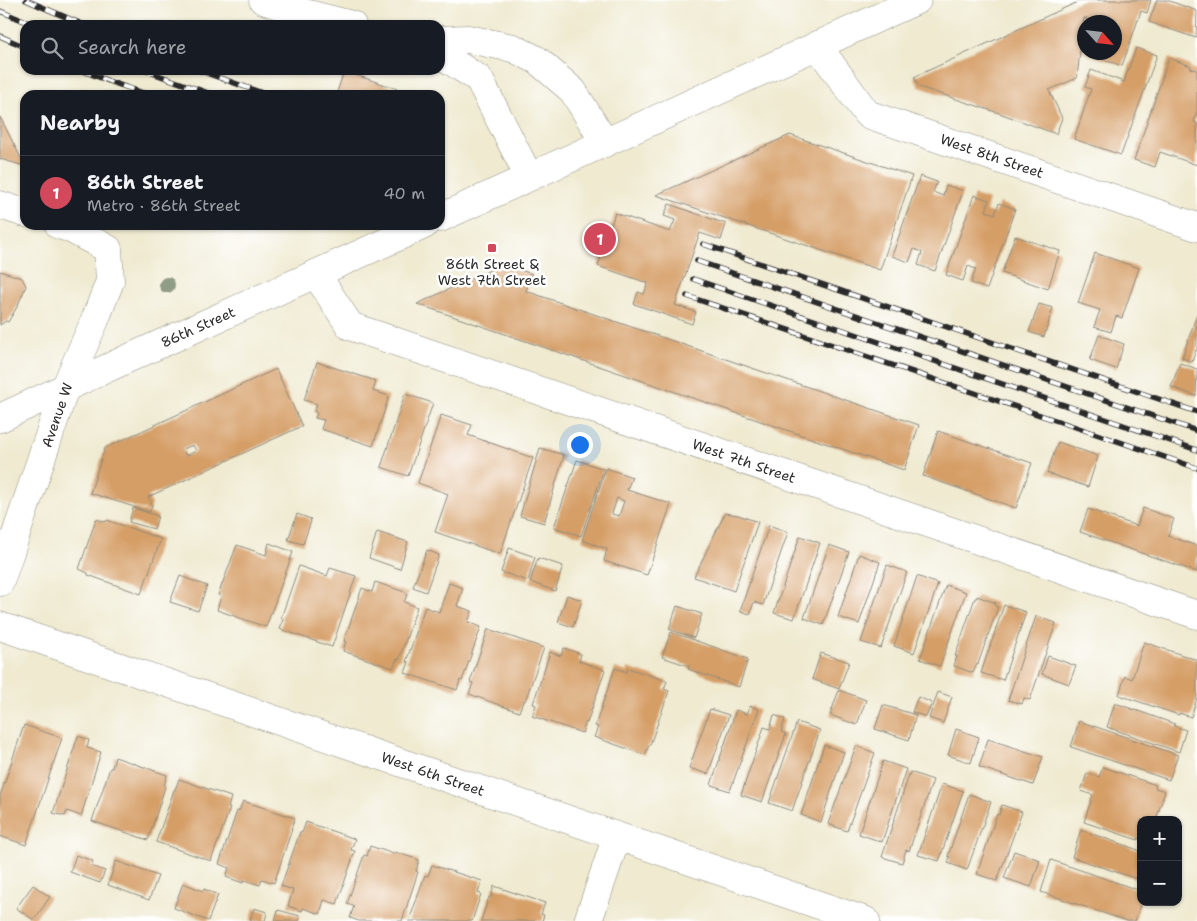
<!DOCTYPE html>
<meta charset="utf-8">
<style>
body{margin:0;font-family:"Shantell Sans",sans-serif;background:#242831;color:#f1f3f6}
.controls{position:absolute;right:15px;bottom:15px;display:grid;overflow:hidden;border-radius:10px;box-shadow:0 1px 4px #0004}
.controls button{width:45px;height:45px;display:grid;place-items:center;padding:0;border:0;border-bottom:1px solid #363941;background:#171b24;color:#f1f3f6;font:25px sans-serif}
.compass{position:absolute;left:1077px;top:15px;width:45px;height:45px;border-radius:50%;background:#171b24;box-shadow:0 1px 4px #0004;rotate:117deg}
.you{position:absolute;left:579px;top:444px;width:18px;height:18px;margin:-12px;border:4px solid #fff;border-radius:50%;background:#1a73e8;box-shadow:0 0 0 8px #1a73e833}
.badge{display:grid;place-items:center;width:32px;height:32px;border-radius:50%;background:#d1495b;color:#fff;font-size:16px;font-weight:700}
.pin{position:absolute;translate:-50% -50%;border:2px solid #fff;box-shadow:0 1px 5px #0006}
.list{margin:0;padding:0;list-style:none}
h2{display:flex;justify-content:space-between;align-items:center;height:65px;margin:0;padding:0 20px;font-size:21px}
h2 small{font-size:16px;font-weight:400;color:#9ea1a6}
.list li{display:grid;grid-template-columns:32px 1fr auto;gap:15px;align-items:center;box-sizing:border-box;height:75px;padding:0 20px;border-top:1px solid #363941}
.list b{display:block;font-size:19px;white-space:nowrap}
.list p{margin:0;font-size:16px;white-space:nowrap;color:#9ea1a6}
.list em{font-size:16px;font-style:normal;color:#9ea1a6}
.icon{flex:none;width:28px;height:28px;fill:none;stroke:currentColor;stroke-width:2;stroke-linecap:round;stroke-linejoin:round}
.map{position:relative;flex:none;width:1197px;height:921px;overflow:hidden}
.search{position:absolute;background:#171b24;box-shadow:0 1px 4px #0004;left:20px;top:20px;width:425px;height:55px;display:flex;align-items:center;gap:12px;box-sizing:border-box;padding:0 18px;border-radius:15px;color:#9ea1a6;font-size:19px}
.panel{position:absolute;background:#171b24;box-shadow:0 1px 4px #0004;left:20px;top:90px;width:425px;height:140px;border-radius:15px}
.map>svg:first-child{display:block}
.building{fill:#d59e66;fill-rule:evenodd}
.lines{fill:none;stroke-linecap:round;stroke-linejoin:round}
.minor-casing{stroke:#8d8a7e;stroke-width:29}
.secondary-casing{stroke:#8d8a7e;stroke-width:29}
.minor{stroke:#fff;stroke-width:28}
.secondary{stroke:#fff;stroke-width:28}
.rail-casing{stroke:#2b2b2b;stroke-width:5.5}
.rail{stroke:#fff;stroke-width:4;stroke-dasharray:11;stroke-linecap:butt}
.tree{fill:#919c86}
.poi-dot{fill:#d1495b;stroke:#fff;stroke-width:2}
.labels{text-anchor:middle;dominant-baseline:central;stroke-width:5;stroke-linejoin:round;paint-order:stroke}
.street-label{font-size:14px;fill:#2b2b2b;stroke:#fff}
.poi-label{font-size:14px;fill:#2b2b2b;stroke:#fff}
</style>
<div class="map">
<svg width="1197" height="921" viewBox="0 0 1197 921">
<rect width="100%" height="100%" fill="#fff"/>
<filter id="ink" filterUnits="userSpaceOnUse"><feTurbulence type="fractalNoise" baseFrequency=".02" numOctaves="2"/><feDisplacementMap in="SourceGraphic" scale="10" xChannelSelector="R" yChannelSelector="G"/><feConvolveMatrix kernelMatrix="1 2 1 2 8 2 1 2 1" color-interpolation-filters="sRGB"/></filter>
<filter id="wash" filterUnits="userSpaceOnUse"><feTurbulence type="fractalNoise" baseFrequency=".0096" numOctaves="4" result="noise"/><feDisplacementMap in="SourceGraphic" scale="20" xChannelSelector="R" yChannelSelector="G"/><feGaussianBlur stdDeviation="1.12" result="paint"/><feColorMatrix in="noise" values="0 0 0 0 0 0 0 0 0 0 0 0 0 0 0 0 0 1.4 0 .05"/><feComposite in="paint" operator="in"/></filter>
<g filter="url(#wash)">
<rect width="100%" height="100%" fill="#efead0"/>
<g id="blocks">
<!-- building -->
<g class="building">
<path d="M 1082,0 L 1151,0 L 1147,13 L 1141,11 L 1122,66 L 1080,51 L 1077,78 L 1049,90 L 1062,118 L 1056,134 L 1002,114 L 919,87 L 914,77 ZM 1084,18 L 1087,18 L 1086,22 L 1114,22 L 1114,52 L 1084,52 L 1084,33 L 1080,51 Z"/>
<polygon points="1157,0 1167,0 1197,11 1196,38 1149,22"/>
<polygon points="1136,48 1157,55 1121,155 1074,139 1091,89 1085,87 1091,70 1124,82"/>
<polygon points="1169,58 1191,66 1190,68 1197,70 1197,112 1194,122 1197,123 1197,165 1160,152 1155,167 1134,160"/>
<polygon points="344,71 415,95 336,95"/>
<polygon points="0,117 25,166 0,159"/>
<polygon points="790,135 912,176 880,270 656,195"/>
<polygon points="920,176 937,182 933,192 943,196 946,185 963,191 935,271 918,265 922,252 914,249 909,262 892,256"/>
<polygon points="974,195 989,200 986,211 995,214 999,203 1015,209 987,289 971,283 976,269 968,266 963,281 946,275"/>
<polygon points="669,204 726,224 721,240 700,233 698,238 675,305 696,312 692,324 634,304 638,292 644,294 648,283 598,266 615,213 670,232 675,220 664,216"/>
<polygon points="1015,236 1060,251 1048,289 1002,273"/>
<polygon points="1095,253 1139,268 1122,318 1116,316 1111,332 1094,327 1100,310 1078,303"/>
<polygon points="503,264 532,274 526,291 919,425 904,470 417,304"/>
<polygon points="0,271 22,278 26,286 17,307 8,322 6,321 0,325"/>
<polygon points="1039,304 1053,308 1044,337 1029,332"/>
<polygon points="1197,314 1197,351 1196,350 1192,362 1182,358"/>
<polygon points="1099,335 1124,344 1116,369 1090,360"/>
<polygon points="317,362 376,381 373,391 389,396 373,446 321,429 324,420 315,418 317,413 314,411 317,404 304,400"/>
<polygon points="1180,363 1197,369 1196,396 1171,387"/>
<path d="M 276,369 L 302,426 L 148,497 L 152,504 L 150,512 L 90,493 L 105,448 ZM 193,445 L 196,451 L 186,456 L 183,449 Z"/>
<polygon points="405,394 433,403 408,476 381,467"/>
<polygon points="441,415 472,425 468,435 533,458 500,554 435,532 448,494 418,483"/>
<polygon points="938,431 1032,463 1016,508 923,476"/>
<polygon points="1058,442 1098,456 1088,487 1047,473"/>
<polygon points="540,448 564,455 544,523 520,516"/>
<polygon points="577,460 604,469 581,536 554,527"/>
<path d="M 606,468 L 632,477 L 627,490 L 671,504 L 647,575 L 604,561 L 607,549 L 582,540 ZM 617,498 L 624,501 L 619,516 L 612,514 Z"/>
<polygon points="133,508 158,516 154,529 129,522"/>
<polygon points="1143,508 1174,519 1168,536 1197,546 1197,572 1080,532 1088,509 1137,526"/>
<polygon points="725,513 738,515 758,522 734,591 694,577"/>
<polygon points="297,514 311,519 310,520 311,521 303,544 288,540"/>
<polygon points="96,519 106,522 107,520 161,539 141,594 88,575 88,573 79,569"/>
<polygon points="769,525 788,532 763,605 754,602 750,614 740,611"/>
<polygon points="377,532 408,542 400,569 369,558"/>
<polygon points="800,536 820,543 794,619 774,613"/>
<polygon points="269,543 293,552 266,627 217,610 221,596 218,595 237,545 266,555"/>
<polygon points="829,545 849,552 823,625 804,618"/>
<polygon points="509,548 535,557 528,581 501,572"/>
<polygon points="427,550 439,555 426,592 413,587"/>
<polygon points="859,554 880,562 859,624 838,617"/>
<polygon points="538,558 563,566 555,591 530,582"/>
<polygon points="887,565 907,572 881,648 861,642"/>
<polygon points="299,566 327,576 330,568 356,576 332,647 280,629 283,619 281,618"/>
<polygon points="180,576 207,586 198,611 170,602"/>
<polygon points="917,576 938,584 914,653 894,646"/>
<polygon points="375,582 408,593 404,602 417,607 399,660 397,659 393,668 343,651 346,641 344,641 362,588 372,592"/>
<polygon points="449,583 463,588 457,606 472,611 468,622 481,627 462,681 460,680 457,690 405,673 409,662 406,662 425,607 439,612"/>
<polygon points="946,585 966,592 940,666 920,659"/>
<polygon points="567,595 582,600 573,627 558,622"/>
<polygon points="977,596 996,603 995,606 998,607 978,664 977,663 973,673 954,666 957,656 955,656 975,598 977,598"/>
<polygon points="1004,605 1026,612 1003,680 981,673"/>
<polygon points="677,606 702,614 694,638 669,629"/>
<polygon points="1036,616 1056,623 1030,700 1024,698 1022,704 1008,700"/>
<polygon points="488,629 544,648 525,701 523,701 519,712 469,694 473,683 470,682"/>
<polygon points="671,632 748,659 739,687 688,669 689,666 662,657"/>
<polygon points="1144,642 1197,660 1197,698 1191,717 1179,713 1179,715 1119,695 1125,676 1132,679"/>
<polygon points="564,648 581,654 579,661 605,670 587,723 586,722 582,733 532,716 536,705 533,704 550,652 561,656"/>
<polygon points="821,653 849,662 839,689 812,679"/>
<polygon points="1048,656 1076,666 1069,684 1042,674"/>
<polygon points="615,668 627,672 628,668 667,681 664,689 669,691 650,745 649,745 645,755 594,737 598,727 595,726"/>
<polygon points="839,690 866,700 857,725 830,715"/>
<polygon points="938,692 952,697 943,723 929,718"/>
<polygon points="918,697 932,703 926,717 912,712"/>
<polygon points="1115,703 1175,724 1174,726 1186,730 1179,752 1107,727"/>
<polygon points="883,705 916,715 909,740 875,729"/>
<polygon points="750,706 759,709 730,791 711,785 736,710 747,714"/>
<polygon points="710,709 729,715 708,774 689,768"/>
<polygon points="774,715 785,719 781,732 786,734 762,802 741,795 764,727 770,729"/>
<polygon points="1079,721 1178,755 1169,780 1071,747"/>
<polygon points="797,722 820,730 792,811 769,803"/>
<polygon points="24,725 62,738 26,845 0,836 0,796"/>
<polygon points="956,729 979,737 971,763 948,755"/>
<polygon points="78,736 89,740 87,748 101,752 81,816 67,811 65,816 53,813"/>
<polygon points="988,739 1043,757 1033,785 979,767"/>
<polygon points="824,745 844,752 821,822 801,815"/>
<polygon points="856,746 875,753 847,831 828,824"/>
<polygon points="115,757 167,775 164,786 165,787 148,840 92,821 110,768 112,768"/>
<polygon points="883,761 906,769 882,842 859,834"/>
<polygon points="1103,767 1156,785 1155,788 1165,791 1156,820 1141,820 1141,839 1138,838 1138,840 1084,822 1093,795 1081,791 1087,773 1099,777"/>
<polygon points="910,772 933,780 909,851 906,850 902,863 882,857"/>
<polygon points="179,779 231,797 228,808 230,808 211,861 156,842 174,790 175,790"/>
<polygon points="942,784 963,791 939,861 918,855"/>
<polygon points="969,794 991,802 967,870 948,863 950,857 948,856"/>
<polygon points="243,801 295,818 291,829 292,829 274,883 262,879 260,885 244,880 243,883 226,877 229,868 219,864 237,811 239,811"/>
<polygon points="1002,805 1022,812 997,881 977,874 997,814 999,815"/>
<polygon points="306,822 355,839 351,850 355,851 337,904 324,900 320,914 303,908 302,911 288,906 293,890 281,886 300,832 302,833"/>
<polygon points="1081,830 1141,851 1141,869 1137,879 1072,857"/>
<polygon points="370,846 394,854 395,852 419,860 416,871 418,872 402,921 359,921 350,918 354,906 347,904 364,855 367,856"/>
<polygon points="1014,851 1040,860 1031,887 1004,878"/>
<polygon points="76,855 93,861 91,866 105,871 100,883 70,872"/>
<polygon points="1051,860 1141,891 1141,902 1135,921 1127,921 1041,892"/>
<polygon points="116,861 158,876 149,900 108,885"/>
<polygon points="432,865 482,881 478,893 481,894 472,921 409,921 425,875 428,876"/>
<polygon points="183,883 203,891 204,889 218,895 208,921 174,908"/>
<polygon points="33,885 50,897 34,920 16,908"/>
<polygon points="494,886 545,903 541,914 544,915 542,921 481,921 489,897 491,897"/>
<polygon points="254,908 267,912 265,921 250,921"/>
<polygon points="278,910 300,916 299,921 275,921"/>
</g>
</g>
</g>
<g filter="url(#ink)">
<use href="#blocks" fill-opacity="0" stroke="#8d8a7e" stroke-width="1"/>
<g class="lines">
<!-- minor casing -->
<g class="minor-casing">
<g id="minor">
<polyline points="263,0 293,10 352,25"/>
<polyline points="440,40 468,39 513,48 537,60 573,91 605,143"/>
<polyline points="817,45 867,114 1197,227"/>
<polyline points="440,54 479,79 529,177"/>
<polyline points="0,205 25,213"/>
<polyline points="316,274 350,326 1197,615"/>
<polyline points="0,582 65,388 95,320 110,281 108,249 69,228 59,225"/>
<polyline points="0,626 866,921"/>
<polyline points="588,921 617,836"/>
</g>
</g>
<!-- secondary casing -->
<g class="secondary-casing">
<g id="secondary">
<polyline points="440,218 917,0"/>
<polyline points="0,418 127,359 424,225"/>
</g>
</g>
<!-- minor -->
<use href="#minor" class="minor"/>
<!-- secondary -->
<use href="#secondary" class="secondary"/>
<!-- rail casing -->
<g class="rail-casing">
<g id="rail">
<polyline points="26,0 84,25"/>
<polyline points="0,11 34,25"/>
<polyline points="0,36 25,47"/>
<polyline points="81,70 111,82 149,95"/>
<polyline points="144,70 214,95"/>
<polyline points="198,70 268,95"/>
<polyline points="703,244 1197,412"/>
<polyline points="697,261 1197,431"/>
<polyline points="693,279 1197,450"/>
<polyline points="687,296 1197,468"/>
</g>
</g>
<!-- rail -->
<use href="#rail" class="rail"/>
</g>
<!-- trees -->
<circle class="tree" cx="167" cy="285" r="8"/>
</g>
<!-- markers -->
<rect class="poi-dot" x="487" y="243" width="10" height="10" rx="2.5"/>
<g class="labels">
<!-- street labels -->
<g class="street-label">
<text transform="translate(992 156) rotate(19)">West 8th Street</text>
<text transform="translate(198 327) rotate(-24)">86th Street</text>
<text transform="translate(57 415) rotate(-71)">Avenue W</text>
<text transform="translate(744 461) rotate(19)">West 7th Street</text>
<text transform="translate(433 774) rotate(19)">West 6th Street</text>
</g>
<!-- poi labels -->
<g class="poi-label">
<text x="492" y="264">86th Street &amp;<tspan x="492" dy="16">West 7th Street</tspan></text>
</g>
</g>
</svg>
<div class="controls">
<button>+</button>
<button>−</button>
</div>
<svg class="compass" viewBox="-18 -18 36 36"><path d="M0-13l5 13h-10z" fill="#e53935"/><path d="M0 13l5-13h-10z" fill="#9ea1a6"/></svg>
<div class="you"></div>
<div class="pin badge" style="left:600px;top:239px">1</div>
<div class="search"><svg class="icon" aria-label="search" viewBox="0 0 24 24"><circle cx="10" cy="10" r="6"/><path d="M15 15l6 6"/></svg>Search here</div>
<section class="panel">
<h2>Nearby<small></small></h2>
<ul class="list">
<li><span class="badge">1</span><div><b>86th Street</b><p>Metro · 86th Street</p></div><em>40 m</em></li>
</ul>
</section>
</div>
